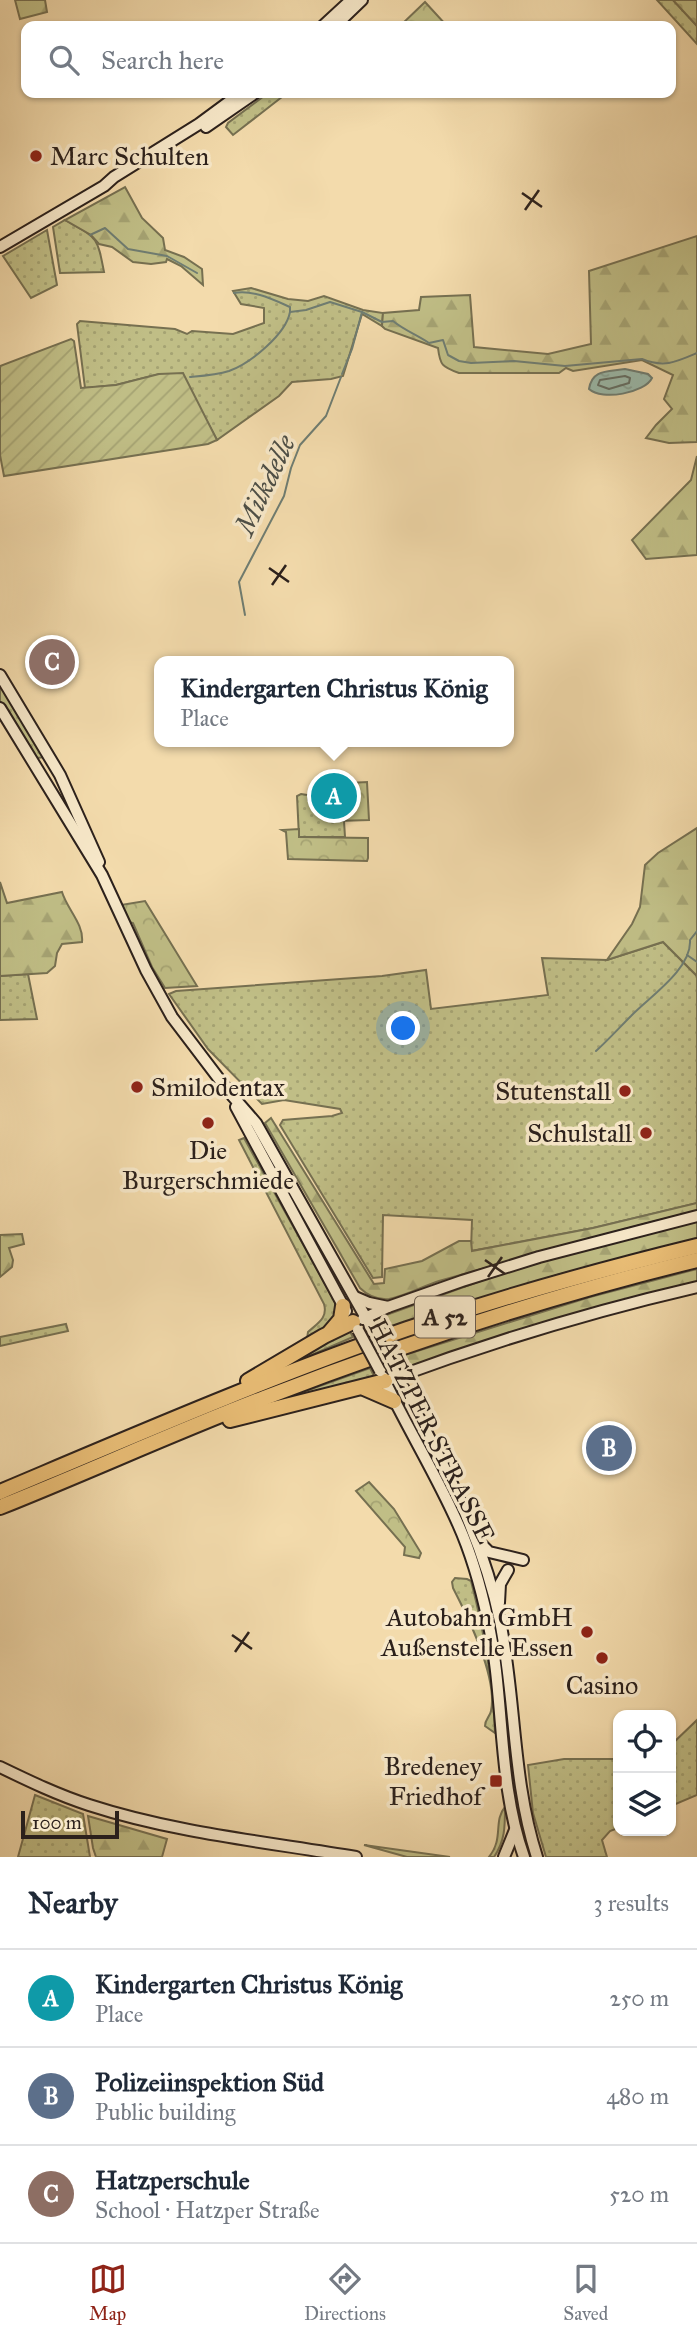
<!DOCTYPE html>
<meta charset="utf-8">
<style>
body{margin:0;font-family:"IM FELL Great Primer",serif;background:#f2f2f3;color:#1f2937}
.controls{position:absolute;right:21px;bottom:21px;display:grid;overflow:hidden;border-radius:14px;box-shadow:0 2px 5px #0004}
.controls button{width:63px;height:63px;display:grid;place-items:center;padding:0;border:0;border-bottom:2px solid #e0e1e3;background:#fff;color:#1f2937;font:35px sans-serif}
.scale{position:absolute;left:21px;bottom:18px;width:98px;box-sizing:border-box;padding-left:7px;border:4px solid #2c211c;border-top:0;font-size:19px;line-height:24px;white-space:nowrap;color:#2c211c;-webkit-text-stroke:5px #f7e8c9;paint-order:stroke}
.you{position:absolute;left:404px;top:1029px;width:24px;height:24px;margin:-18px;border:5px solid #fff;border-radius:50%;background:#1a73e8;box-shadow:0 0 0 10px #1a73e833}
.badge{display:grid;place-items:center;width:46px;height:46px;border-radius:50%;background:#8f2418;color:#fff;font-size:23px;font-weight:700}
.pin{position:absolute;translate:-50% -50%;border:4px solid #fff;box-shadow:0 2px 7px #0006}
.popup{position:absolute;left:154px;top:656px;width:360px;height:91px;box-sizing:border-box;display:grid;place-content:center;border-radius:14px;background:#fff;filter:drop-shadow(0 2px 5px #0005);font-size:23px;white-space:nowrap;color:#747a83}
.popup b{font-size:26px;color:#1f2937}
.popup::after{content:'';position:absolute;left:50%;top:100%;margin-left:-14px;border:14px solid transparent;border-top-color:#fff}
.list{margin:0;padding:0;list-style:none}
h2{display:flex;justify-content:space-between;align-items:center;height:91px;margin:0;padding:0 28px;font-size:30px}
h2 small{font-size:23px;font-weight:400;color:#747a83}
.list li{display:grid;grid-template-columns:46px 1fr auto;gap:21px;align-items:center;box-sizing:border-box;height:98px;padding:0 28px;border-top:2px solid #e0e1e3}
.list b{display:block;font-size:26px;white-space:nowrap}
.list p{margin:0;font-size:23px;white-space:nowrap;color:#747a83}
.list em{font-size:23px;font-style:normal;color:#747a83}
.icon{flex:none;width:38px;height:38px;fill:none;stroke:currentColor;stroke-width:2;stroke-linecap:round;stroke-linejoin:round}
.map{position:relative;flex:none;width:697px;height:1857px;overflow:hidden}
.search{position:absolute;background:#fff;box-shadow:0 2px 5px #0004;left:21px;right:21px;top:21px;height:77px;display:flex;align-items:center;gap:18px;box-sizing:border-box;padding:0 24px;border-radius:14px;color:#747a83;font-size:26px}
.sheet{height:385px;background:#fff}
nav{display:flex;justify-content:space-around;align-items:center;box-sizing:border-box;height:98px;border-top:2px solid #e0e1e3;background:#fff;font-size:19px;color:#747a83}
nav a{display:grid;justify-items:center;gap:4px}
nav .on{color:#8f2418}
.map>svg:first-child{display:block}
.grass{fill:url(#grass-dots);stroke:#767051;stroke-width:2}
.forest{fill:url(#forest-firs);stroke:#767051;stroke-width:2}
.cemetery{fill:url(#cemetery-stones);stroke:#767051;stroke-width:2}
.park{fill:url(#park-crowns);stroke:#767051;stroke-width:2}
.garden{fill:url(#garden-furrows);stroke:#767051;stroke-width:2}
.water{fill:url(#water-ripples);stroke:#6f7d72;stroke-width:2}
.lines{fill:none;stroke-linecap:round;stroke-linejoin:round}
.shore{stroke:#646e64;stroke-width:2}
.stream{stroke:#6f7d72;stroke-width:2}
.secondary-casing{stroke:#2c211c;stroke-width:14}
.motorway-casing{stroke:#2c211c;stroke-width:18}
.secondary{stroke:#f7e8c9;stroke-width:10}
.motorway{stroke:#eabe76;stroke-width:14}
.secondary-bridge-casing{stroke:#2c211c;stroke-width:14;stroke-linecap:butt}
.secondary-bridge{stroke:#f7e8c9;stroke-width:10}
.ticks{fill:none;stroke:#2c211c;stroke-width:2.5}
.poi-dot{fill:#8f2418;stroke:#f7e8c9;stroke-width:2.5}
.labels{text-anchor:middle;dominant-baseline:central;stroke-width:7;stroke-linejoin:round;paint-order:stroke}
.shield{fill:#f7e8c9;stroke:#695d50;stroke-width:2}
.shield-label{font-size:24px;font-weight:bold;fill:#2c211c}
.poi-label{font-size:26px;fill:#2c211c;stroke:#f7e8c9;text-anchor:end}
.street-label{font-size:26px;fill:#2c211c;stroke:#f7e8c9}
.water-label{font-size:28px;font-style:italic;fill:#4d4f47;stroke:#f7e8c9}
</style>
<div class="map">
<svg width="697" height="1857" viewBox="0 0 697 1857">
<defs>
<pattern id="grass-dots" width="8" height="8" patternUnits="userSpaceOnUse" patternTransform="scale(1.75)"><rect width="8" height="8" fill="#c0be86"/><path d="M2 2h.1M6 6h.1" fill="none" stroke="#a5a373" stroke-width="1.8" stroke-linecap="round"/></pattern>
<pattern id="forest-firs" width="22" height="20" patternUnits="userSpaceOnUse" patternTransform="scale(1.75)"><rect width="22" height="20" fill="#c0be86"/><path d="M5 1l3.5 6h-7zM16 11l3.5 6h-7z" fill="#a5a373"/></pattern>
<pattern id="cemetery-stones" width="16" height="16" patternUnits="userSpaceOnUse" patternTransform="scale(1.75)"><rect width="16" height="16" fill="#c0be86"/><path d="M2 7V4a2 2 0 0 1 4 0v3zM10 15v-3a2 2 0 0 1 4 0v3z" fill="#a5a373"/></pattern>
<pattern id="park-crowns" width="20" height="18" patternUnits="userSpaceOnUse" patternTransform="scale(1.75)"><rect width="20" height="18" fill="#c0be86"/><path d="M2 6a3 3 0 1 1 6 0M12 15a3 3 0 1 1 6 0" fill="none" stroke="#a5a373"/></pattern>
<pattern id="garden-furrows" width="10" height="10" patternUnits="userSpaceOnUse" patternTransform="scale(1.75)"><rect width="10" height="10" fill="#c0be86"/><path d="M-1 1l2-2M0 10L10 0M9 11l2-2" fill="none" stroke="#a5a373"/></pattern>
<pattern id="water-ripples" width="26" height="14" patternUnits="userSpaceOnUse" patternTransform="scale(1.75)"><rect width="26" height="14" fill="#9bbbac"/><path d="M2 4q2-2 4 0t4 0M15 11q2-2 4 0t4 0" fill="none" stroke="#86a093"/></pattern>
</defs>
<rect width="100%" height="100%" fill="#f3dbac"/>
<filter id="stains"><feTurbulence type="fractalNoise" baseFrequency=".00286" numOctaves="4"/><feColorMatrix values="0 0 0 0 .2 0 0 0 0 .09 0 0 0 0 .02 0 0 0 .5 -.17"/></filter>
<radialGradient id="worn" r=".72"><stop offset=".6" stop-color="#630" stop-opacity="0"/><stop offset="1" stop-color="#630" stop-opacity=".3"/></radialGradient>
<!-- grass -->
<g class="grass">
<polygon points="657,0 673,0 697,26 697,44"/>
<polygon points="268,93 287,93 233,135 226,127 228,123"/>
<path d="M 65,220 C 97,238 97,235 104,272 L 60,273 L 53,227 Z"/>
<polygon points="47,230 57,285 31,298 3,256"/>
<polygon points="251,288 288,299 308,301 324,296 363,310 383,313 382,326 362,314 343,376 331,379 292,382 279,396 217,440 203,414 159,374 116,385 85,388 77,324 80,321 175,329 187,334 192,331 233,334 264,323 264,308 241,304 233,291"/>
<polygon points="0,682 46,757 37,758 33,755 0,701"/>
<polygon points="301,794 308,795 308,800 316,802 320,816 335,812 337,821 344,821 345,837 299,837 297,796"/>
<polygon points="663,942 697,976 697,1203 593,1228 471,1251 472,1220 383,1215 382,1277 373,1278 280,1125 283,1120 332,1116 342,1113 340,1109 284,1100 262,1104 208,1049 169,994 176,991 382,976 426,970 431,1009 548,995 542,958 607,960"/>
<polygon points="28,974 37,1019 0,1020 0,976"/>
<path d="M 244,1138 L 335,1302 C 339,1322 323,1330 307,1339 L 308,1332 C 318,1323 328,1318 324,1304 L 239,1140 Z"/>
<polygon points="66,1324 68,1331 0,1346 0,1337"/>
<polygon points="348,1328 353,1337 277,1370"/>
<polygon points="370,1368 376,1380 275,1402"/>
<path d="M 455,1578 L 467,1579 L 471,1581 C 484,1631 493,1681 495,1733 L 485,1726 C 485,1719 490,1717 491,1711 C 498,1677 468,1617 453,1588 L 452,1582 Z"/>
<polygon points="697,1720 697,1795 671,1806 671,1745"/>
<polygon points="564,1759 618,1759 618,1828 610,1831 602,1840 607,1857 546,1857 533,1813 528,1765"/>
<polygon points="35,1795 83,1814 90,1857 18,1857"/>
</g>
<!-- forest -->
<g class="forest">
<polygon points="15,0 45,0 47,12 20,19"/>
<polygon points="125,187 142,218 163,238 165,250 184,257 202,269 203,285 181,266 167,259 166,262 151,264 133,262 112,247 99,244 91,235 65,220"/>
<path d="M 697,236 L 697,442 L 669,443 L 646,438 L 656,425 L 672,409 L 664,399 L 673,375 L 642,360 L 573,371 L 566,368 L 559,373 L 459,373 C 442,367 440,365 438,348 L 385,329 L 382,326 L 383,313 L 419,310 L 421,297 L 470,295 L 474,347 L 548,354 L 591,344 L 589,271 Z"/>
<polygon points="697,456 697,555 646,559 632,540 691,480"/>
<polygon points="697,828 697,976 663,942 607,960 632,924 640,907 645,865 658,853"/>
<path d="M 0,882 L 7,903 L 62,892 C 67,909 84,924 82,942 L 62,944 L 57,953 L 55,966 L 47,973 L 0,976 Z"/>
<path d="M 271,1118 L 374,1284 L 384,1283 L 385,1269 L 422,1261 L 459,1241 L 471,1241 L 472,1251 L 593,1228 L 697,1203 L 697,1211 C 610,1231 525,1257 439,1281 C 423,1286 406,1296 389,1299 C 377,1300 368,1296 360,1288 L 265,1123 Z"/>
<polygon points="697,1221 697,1239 557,1275 381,1331 375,1319 486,1279 590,1247"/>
<polygon points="22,1234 24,1244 9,1248 13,1260 12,1267 0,1277 0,1235"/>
<polygon points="697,1269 697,1282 402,1370 395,1358 590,1297"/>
<path d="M 505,1807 C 505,1827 505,1841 494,1857 L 489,1857 C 504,1839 493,1821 505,1807 Z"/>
<polygon points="88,1816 167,1839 162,1857 96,1857 93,1848"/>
<polygon points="364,1845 450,1857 407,1857"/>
</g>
<!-- cemetery -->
<polygon class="cemetery" points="673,0 697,0 697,26"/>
<!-- park -->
<g class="park">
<polygon points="425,2 447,26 400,26"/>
<polygon points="367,782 369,820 338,821 336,811 339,810 340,799 339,793 350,792 349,783"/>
<polygon points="299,829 299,837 368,838 368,858 367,861 288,859 286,832 282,830"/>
<polygon points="145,901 197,986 165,988 152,967 133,923 129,922 121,905"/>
<polygon points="369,1482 394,1509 421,1553 419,1558 404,1555 405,1547 356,1491"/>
</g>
<!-- garden -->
<polygon class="garden" points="71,339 74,341 81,388 116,385 159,374 183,373 217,440 208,444 4,476 0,455 0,366"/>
<!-- water -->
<path class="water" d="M 625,369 L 648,374 L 652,378 C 645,393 602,401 589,389 C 592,369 608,372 625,369 Z"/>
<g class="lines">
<!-- shore -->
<polygon class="shore" points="625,376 630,378 629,383 609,389 598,385 600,380"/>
<!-- stream -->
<g class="stream">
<polyline points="90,235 105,228 128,249 167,256 197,273"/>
<path d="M 234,293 C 252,289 274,300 290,307 L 290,312 L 306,310 L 330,302 L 362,312 L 382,322 L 393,321 C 404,330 417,335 429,343 L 443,340 L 448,355 L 459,361 L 471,363 L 514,361 L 565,366 L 642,359 C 664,368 676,362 697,353"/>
<polyline points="342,374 352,349 362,312"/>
<path d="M 190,377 C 202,376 217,375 229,371 C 251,363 286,334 290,312"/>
<polyline points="245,615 239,582 284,496 291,468 300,445 326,416 341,377"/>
<polyline points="687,955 697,962"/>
<path d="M 596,1051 C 608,1040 619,1028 631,1016 C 649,997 692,969 690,940 L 697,931"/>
</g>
<!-- secondary casing -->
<g class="secondary-casing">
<g id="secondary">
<polyline points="323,26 351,0"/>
<polyline points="335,26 362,0"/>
<polyline points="206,127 255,93"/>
<polyline points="0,247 104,186 114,177 199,124 241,93"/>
<polyline points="0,675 60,775 99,862"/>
<polyline points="0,708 102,875 146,970 172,1017 229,1092 256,1123 370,1325"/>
<polyline points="236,1107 346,1311"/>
<polyline points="355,1297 369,1303 388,1307"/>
<polyline points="363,1319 388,1307 462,1281 539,1257 697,1216"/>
<path d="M 392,1367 C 435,1448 481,1529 500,1621 C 516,1699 512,1780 537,1857"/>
<path d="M 383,1377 C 406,1426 436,1474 458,1524 C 472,1555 481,1588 488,1621 C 505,1699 497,1781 524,1857"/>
<path d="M 391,1379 C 491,1342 593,1311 697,1287"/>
<polyline points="481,1544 489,1552 523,1560"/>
<polyline points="499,1603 500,1584 508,1570"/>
<path d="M 0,1767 C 29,1781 58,1795 89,1805 C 175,1833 267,1842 356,1857"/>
<polyline points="504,1857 515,1830"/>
</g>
</g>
<!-- motorway casing -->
<g class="motorway-casing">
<g id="motorway">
<polyline points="330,1332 341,1319 343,1306"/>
<polyline points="248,1381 324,1336 353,1322"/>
<polyline points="364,1388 394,1401"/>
<polyline points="230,1420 385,1381"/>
<path d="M 0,1492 C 135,1435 269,1377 407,1329 C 503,1297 599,1270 697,1246"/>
<path d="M 0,1507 C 88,1472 175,1432 264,1398 C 406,1343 549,1296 697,1260"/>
</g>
</g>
<!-- secondary -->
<use href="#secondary" class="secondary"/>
<!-- motorway -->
<use href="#motorway" class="motorway"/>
<!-- secondary-bridge casing -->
<g class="secondary-bridge-casing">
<g id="secondary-bridge">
<polyline points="370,1325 392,1367"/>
<polyline points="358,1330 380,1371"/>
</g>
</g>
<!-- secondary-bridge -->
<use href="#secondary-bridge" class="secondary-bridge"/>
</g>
<!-- ticks -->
<path class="ticks" d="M 522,193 L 542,207M 525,210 L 539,190M 269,568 L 289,582M 272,585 L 286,565M 485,1260 L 505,1274M 488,1277 L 502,1257M 232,1635 L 252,1649M 235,1652 L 249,1632"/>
<!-- markers -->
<g class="poi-dot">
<circle cx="36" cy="156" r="7"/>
<circle cx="137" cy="1087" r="7"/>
<circle cx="625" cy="1091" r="7"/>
<circle cx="208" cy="1123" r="7"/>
<circle cx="646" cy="1133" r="7"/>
<circle cx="587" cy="1632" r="7"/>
<circle cx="602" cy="1658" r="7"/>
<rect x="489" y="1774" width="14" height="14" rx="3.5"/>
</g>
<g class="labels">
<!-- shield labels -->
<rect class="shield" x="415" y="1296.5" width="60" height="41" rx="5"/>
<g class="shield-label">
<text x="445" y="1317">A 52</text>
</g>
<!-- poi labels -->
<g class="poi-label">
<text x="50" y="156" text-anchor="start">Marc Schulten</text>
<text x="151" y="1087" text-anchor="start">Smilodentax</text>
<text x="611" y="1091">Stutenstall</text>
<text x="632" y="1133">Schulstall</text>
<text x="208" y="1150" text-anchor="middle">Die<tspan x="208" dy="30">Burgerschmiede</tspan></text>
<text x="573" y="1617">Autobahn GmbH<tspan x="573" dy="30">Außenstelle Essen</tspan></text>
<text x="602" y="1685" text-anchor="middle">Casino</text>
<text x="482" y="1766">Bredeney<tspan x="482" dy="30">Friedhof</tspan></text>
</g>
<!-- street labels -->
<g class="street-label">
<text transform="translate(432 1431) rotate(63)">HATZPER STRASSE</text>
</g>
<!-- water labels -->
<g class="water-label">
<text transform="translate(265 485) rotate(-65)">Milkdelle</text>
</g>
</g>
<rect width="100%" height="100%" filter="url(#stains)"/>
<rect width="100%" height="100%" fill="url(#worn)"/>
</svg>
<div class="controls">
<button><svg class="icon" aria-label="locate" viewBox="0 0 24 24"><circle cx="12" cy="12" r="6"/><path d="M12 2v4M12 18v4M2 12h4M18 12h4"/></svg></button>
<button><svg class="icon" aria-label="layers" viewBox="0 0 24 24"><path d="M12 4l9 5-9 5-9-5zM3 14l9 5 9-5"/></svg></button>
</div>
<div class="scale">100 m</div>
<div class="you"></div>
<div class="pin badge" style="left:334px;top:796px;background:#0f9aa8">A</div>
<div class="popup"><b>Kindergarten Christus König</b>Place</div>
<div class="pin badge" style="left:609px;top:1448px;background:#5c6f8a">B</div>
<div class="pin badge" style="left:52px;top:662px;background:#8d6e63">C</div>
<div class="search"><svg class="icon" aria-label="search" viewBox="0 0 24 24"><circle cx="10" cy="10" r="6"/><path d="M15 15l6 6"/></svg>Search here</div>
</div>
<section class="sheet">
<h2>Nearby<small>3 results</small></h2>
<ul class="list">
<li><span class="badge" style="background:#0f9aa8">A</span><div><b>Kindergarten Christus König</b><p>Place</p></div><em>250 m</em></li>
<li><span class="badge" style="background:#5c6f8a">B</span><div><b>Polizeiinspektion Süd</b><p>Public building</p></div><em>480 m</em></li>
<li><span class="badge" style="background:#8d6e63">C</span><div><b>Hatzperschule</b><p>School · Hatzper Straße</p></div><em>520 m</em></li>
</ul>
</section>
<nav>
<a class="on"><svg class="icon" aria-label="map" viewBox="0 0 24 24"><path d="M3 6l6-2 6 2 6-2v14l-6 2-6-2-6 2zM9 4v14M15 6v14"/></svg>Map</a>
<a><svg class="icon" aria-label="directions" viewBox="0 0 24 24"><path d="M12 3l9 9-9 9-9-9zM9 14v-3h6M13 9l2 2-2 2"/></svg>Directions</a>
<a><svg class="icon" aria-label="saved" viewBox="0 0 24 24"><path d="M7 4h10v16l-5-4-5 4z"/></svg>Saved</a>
</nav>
